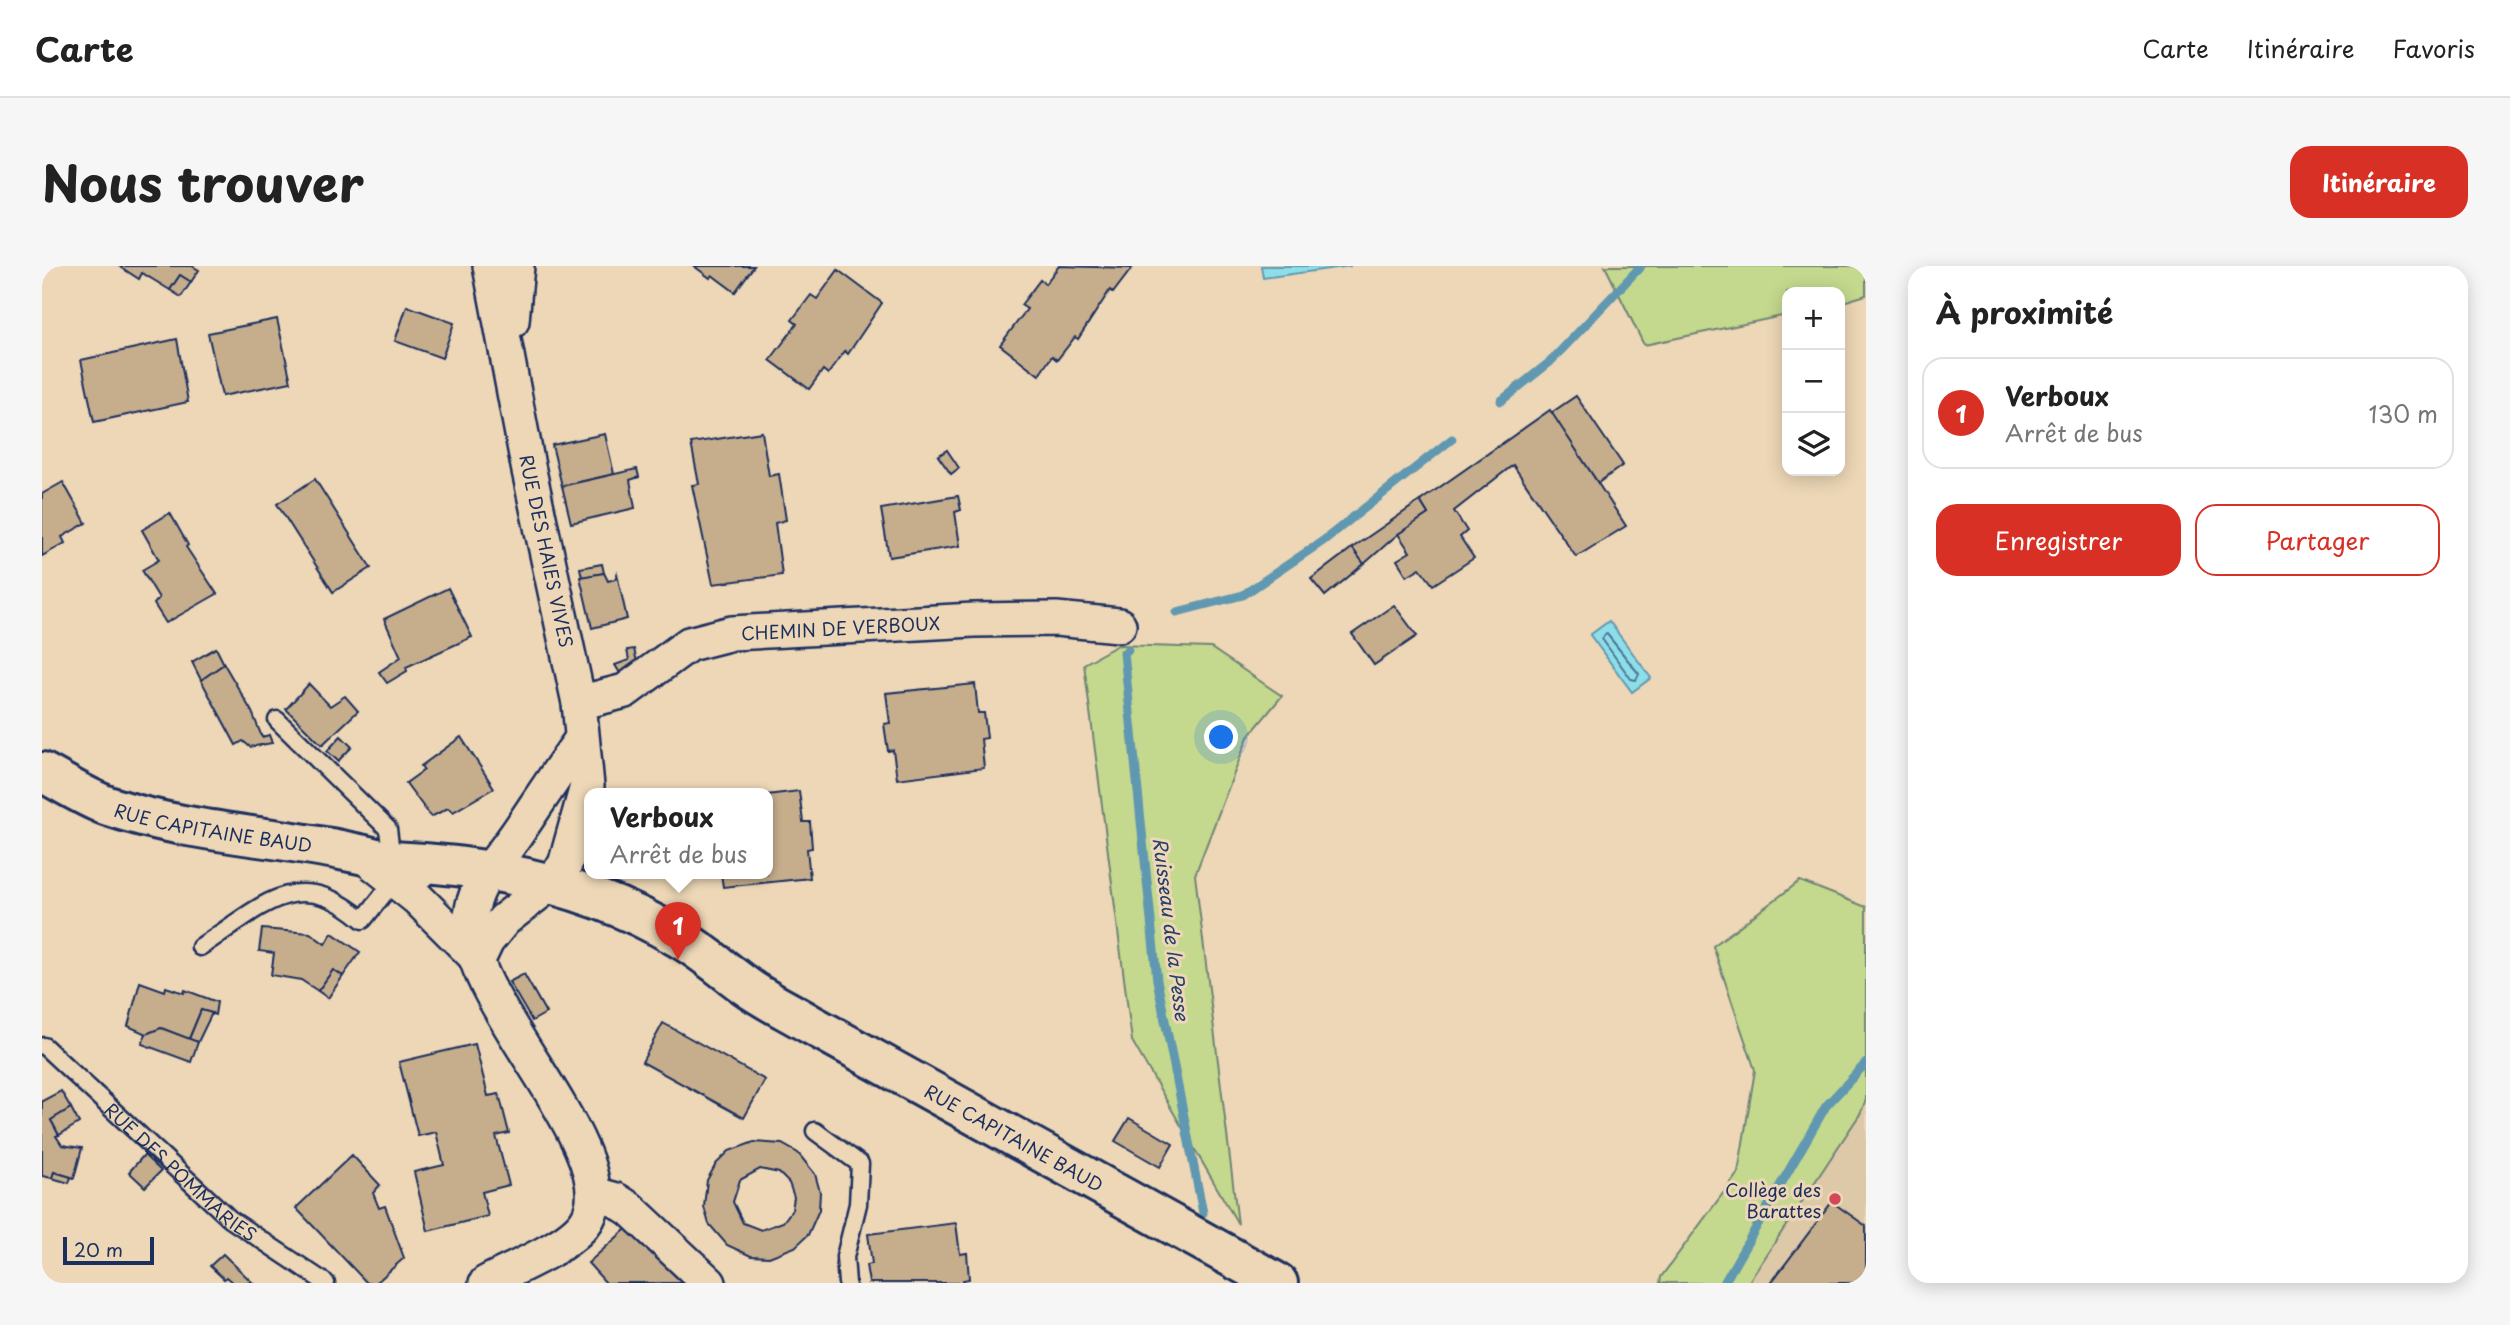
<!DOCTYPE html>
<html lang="fr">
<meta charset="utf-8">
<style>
body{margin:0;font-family:"Playpen Sans",sans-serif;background:#f6f6f6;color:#222}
.controls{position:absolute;right:21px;top:21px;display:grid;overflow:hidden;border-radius:14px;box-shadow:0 4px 18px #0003}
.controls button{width:63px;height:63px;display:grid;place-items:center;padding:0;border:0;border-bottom:2px solid #e0e0e0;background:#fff;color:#222;font:35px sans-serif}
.scale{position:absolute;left:21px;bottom:18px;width:91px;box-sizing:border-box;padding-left:7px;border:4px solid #1b2f5e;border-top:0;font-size:19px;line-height:24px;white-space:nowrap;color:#1b2f5e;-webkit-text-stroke:5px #edd7b6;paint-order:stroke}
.you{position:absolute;left:1180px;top:472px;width:24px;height:24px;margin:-18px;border:5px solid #fff;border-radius:50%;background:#1a73e8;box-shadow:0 0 0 10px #1a73e833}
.badge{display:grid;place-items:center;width:46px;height:46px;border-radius:50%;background:#d93025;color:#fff;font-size:23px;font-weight:700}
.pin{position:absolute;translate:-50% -58px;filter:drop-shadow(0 2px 4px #0008)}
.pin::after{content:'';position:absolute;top:37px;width:24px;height:21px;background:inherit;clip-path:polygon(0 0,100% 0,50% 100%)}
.popup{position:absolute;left:542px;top:522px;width:189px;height:91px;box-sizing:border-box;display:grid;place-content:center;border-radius:14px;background:#fff;filter:drop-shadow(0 2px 5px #0005);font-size:23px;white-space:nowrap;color:#767676}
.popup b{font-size:26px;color:#222}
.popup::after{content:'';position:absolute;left:50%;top:100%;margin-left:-14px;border:14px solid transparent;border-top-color:#fff}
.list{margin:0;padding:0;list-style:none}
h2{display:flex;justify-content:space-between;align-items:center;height:91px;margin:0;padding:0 28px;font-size:30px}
h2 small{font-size:23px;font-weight:400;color:#767676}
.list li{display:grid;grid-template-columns:46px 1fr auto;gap:21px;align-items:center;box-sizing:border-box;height:112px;margin:0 14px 14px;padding:0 14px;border:2px solid #e0e0e0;border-radius:21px}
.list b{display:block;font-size:26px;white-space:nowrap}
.list p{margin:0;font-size:23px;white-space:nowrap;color:#767676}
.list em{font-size:23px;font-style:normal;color:#767676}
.actions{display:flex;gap:14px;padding:21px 28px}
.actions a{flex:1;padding:16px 0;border:2px solid #d93025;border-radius:21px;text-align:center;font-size:24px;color:#d93025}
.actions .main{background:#d93025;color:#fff}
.icon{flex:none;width:38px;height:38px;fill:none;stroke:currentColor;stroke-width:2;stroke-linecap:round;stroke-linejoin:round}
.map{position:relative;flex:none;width:1824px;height:1017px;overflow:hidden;border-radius:21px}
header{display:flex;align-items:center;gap:42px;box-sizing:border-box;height:98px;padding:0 35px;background:#fff;border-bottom:2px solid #e0e0e0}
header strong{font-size:33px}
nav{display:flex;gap:38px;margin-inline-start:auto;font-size:24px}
.intro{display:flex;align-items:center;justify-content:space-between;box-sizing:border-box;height:168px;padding:0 42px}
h1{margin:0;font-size:49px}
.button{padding:18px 32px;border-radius:21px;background:#d93025;color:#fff;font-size:24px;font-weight:700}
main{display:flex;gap:42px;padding:0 42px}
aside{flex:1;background:#fff;border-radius:21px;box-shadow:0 4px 18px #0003}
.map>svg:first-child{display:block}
.built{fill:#ddc8a8}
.green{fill:#c4d88e;stroke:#708476;stroke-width:2}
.water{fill:#8edee9;stroke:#6098b1;stroke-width:2}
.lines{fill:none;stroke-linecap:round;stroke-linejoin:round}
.shore{stroke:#497596;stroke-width:2}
.stream{stroke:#6098b1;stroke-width:9}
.building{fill:#c6ae8d;stroke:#1b2f5e;stroke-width:2;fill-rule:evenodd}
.service-casing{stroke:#1b2f5e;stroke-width:21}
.minor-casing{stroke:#1b2f5e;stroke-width:38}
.secondary-casing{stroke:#1b2f5e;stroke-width:44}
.service{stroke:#edd7b6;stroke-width:16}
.minor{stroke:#edd7b6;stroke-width:33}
.secondary{stroke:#edd7b6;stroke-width:38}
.poi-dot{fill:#d1495b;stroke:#edd7b6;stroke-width:2.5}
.labels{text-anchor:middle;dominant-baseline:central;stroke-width:6;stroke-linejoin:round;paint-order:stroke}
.street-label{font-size:18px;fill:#1b2f5e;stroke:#edd7b6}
.poi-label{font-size:18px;fill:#1b2f5e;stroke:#edd7b6;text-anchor:end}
.water-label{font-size:19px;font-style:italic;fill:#26406c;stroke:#edd7b6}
</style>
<header>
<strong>Carte</strong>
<nav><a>Carte</a><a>Itinéraire</a><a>Favoris</a></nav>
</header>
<div class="intro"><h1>Nous trouver</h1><a class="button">Itinéraire</a></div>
<main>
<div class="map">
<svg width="1824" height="1017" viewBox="0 0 1824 1017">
<rect width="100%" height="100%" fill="#edd7b6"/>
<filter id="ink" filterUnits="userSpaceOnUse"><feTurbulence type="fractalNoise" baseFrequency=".0143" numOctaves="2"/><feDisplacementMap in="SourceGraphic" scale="14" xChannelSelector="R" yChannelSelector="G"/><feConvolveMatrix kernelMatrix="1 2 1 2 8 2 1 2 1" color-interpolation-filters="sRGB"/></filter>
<g filter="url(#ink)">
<!-- built -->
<polygon class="built" points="1824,834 1824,1017 1706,1017 1818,848"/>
<!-- green -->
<g class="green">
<polygon points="1563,0 1824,0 1824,29 1798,37 1798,26 1745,26 1745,49 1602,79"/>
<polygon points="1076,379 1169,382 1240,430 1206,471 1153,609 1196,958 1090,775 1042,398"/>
<polygon points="1758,615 1824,641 1824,834 1818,848 1706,1017 1618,1017 1619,1011 1696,907 1713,804 1671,680"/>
</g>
<!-- water -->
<g class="water">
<polygon points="1219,0 1309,0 1221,12"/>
<polygon points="1567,355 1609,412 1590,426 1548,369"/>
</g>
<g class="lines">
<!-- shore -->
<polygon class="shore" points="1564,367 1597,408 1594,414 1589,413 1560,373"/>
<!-- stream -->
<g class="stream">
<polyline points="1459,135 1508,96 1599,0"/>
<polyline points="1135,346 1201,329 1281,275 1410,173"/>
<polyline points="1086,384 1082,387 1115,714 1161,947"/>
<polyline points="1682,1017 1784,840 1824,797"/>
</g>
</g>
<!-- building -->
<g class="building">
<polygon points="77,0 150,0 157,4 149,16 138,9 128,24 100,7 97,13"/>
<polygon points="652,0 712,0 693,26 670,9 668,12"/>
<polygon points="1017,0 1090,2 1071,27 1068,24 1036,73 1033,71 1015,94 1010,90 997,109 958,79 985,43 979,39 998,14 1003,18"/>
<polygon points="796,4 840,37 806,88 803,85 786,108 781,104 767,123 728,94 755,58 750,54 769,29 775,33"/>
<polygon points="138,9 149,16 139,31 128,24"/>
<polygon points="365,40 412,57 400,92 353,75"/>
<polygon points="235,53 249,116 180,130 166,67"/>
<polygon points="135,73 146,136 52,156 39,94"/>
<polygon points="1534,130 1581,199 1556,217 1509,147"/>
<polygon points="1508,144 1584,260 1534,291 1471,199 1412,245 1425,265 1418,271 1432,292 1391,319 1378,302 1365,310 1355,294 1368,286 1356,268 1386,248 1378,235"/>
<polygon points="720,166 727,210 737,208 744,254 733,257 740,309 671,318 650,219 657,218 649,177"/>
<polygon points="563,168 572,208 520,220 510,179"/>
<polygon points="905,184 917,202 909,208 896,190"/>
<polygon points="595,203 597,211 588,214 593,242 529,257 520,220"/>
<polygon points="273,213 329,302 291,326 235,238"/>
<polygon points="21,216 44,257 20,271 23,277 0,290 0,228"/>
<polygon points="916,230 919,244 913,246 918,280 847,291 839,243"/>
<polygon points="1378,235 1386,248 1356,268 1322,298 1310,282"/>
<polygon points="128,247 146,279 144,281 175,328 124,357 112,338 117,332 100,304 117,294 100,264"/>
<polygon points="1310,282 1322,298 1283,330 1269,313"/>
<polygon points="560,298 562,307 540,311 538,302"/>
<polygon points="562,307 566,315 573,313 575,308 585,353 550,362 538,311"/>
<polygon points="406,322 430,371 364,401 365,405 345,417 337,406 359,391 342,353"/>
<polygon points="1352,339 1375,370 1332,399 1310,368"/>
<polygon points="174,382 182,398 159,414 150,396"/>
<polygon points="592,383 596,401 581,412 573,399 587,394 585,384"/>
<polygon points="182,398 210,446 220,471 227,469 230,477 208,481 201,475 194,479 159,414"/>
<polygon points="267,418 288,440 303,430 316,445 280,479 244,443"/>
<polygon points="933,418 936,447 942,447 945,472 939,473 942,502 855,513 851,484 846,485 842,458 848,457 844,427"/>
<polygon points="299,470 310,481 296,495 285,485"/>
<polygon points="419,471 452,522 411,546 406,542 389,551 364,517 382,504 379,500"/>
<polygon points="757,525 761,556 768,556 770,582 765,583 768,612 681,621 679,608 725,608 725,529"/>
<polygon points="220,663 268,667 283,678 290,667 318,686 301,710 291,704 276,725 259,714 229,709 232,687 217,685"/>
<polygon points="291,704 301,710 286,732 276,725"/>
<polygon points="482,708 504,747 490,755 467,716"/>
<polygon points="98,716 123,725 124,721 142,727 143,724 175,736 173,749 159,744 147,773 119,762 104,768 86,760"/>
<polygon points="159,744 170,747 156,776 147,773"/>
<polygon points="621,757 723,814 702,852 600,796"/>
<polygon points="119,762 156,776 149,796 100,778 104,768"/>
<polygon points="433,778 446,830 457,828 467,867 454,870 467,919 440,926 446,950 386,965 372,906 402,899 394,866 376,870 357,796"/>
<polygon points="19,825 29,842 9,854 17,869 14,870 20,879 40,882 32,912 12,906 10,912 0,910 0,835"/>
<polygon points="29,842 37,857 17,869 9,854"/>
<polygon points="1087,852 1131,878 1118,901 1073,875"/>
<path d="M 712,876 L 740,878 L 756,887 L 773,908 L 778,926 L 777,944 L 766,969 L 753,981 L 727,991 L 709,990 L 685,979 L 667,958 L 662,941 L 665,914 L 674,898 L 687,885 ZM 718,903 L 737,907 L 747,917 L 752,931 L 750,944 L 741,956 L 719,964 L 701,957 L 691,936 L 698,914 Z"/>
<polygon points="102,889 119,905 103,921 87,906"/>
<polygon points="310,889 338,919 331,927 337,942 343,940 362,992 334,1017 325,1017 254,942"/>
<polygon points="12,906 29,911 27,917 10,912"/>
<polygon points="1790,936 1824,960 1824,1017 1729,1017"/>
<polygon points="593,955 648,1017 564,1017 546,997"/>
<polygon points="914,957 918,988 925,987 927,1013 921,1014 921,1017 827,1017 824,999 830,998 826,968"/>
<polygon points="181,988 211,1017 191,1017 184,1011 182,1013 168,1000"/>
</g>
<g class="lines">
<!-- service casing -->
<g class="service-casing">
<g id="service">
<polyline points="235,454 346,563 350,595"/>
<path d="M 158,681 C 219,642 255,597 321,654 L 352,615"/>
<path id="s1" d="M 2,780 L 188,953 L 284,1017"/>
<polyline points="773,865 818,898 816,938 803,991 805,1017"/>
</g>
</g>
<!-- minor casing -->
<g class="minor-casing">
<g id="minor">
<polyline points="470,55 475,0"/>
<path id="s2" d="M 537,437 L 583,425 L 647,378 L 690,367 L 932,354 L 1014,353 L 1077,359"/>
<polyline points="322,590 376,633 435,692"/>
<polyline points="436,694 445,675 462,654 509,617 523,599 545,520 537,437 486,200 448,0"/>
<polyline points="552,928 574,934 588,943 667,1017"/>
<path d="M 444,1017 C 471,1002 532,979 546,952 C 582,885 424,737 428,658 C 430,618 455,597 476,566 C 497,535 517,504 539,474"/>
</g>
</g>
<!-- secondary casing -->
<g class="secondary-casing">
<g id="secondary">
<path id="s3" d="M 0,506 C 21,517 44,532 66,540 C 166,574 276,569 375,604"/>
<path id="s4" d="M 350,595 C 451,599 552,620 639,673 C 663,687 685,707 708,723 C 727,736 748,746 768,758 L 1236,1017"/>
</g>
</g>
<!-- service -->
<use href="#service" class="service"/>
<!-- minor -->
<use href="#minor" class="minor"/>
<!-- secondary -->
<use href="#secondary" class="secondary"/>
</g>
</g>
<!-- markers -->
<circle class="poi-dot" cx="1793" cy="933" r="7"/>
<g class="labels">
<!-- street labels -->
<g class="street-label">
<text transform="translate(505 285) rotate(78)">RUE DES HAIES VIVES</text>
<text stroke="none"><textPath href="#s2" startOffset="280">CHEMIN DE VERBOUX</textPath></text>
<text stroke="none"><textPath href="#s3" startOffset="182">RUE CAPITAINE BAUD</textPath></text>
<text stroke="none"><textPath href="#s4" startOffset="691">RUE CAPITAINE BAUD</textPath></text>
<text stroke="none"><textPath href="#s1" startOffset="186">RUE DES POMMARIES</textPath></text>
</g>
<!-- poi labels -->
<g class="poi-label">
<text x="1779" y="923">Collège des<tspan x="1779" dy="21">Barattes</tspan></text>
</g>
<!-- water labels -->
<g class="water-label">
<text transform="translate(1130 663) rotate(83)">Ruisseau de la Pesse</text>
</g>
</g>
</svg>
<div class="controls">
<button>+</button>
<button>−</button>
<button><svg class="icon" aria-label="layers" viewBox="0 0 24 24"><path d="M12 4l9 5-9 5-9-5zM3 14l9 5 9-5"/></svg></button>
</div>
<div class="scale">20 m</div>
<div class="you"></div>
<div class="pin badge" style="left:636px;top:694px">1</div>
<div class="popup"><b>Verboux</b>Arrêt de bus</div>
</div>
<aside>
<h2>À proximité<small></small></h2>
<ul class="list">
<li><span class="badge">1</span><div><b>Verboux</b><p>Arrêt de bus</p></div><em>130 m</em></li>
</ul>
<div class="actions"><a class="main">Enregistrer</a><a>Partager</a></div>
</aside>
</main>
